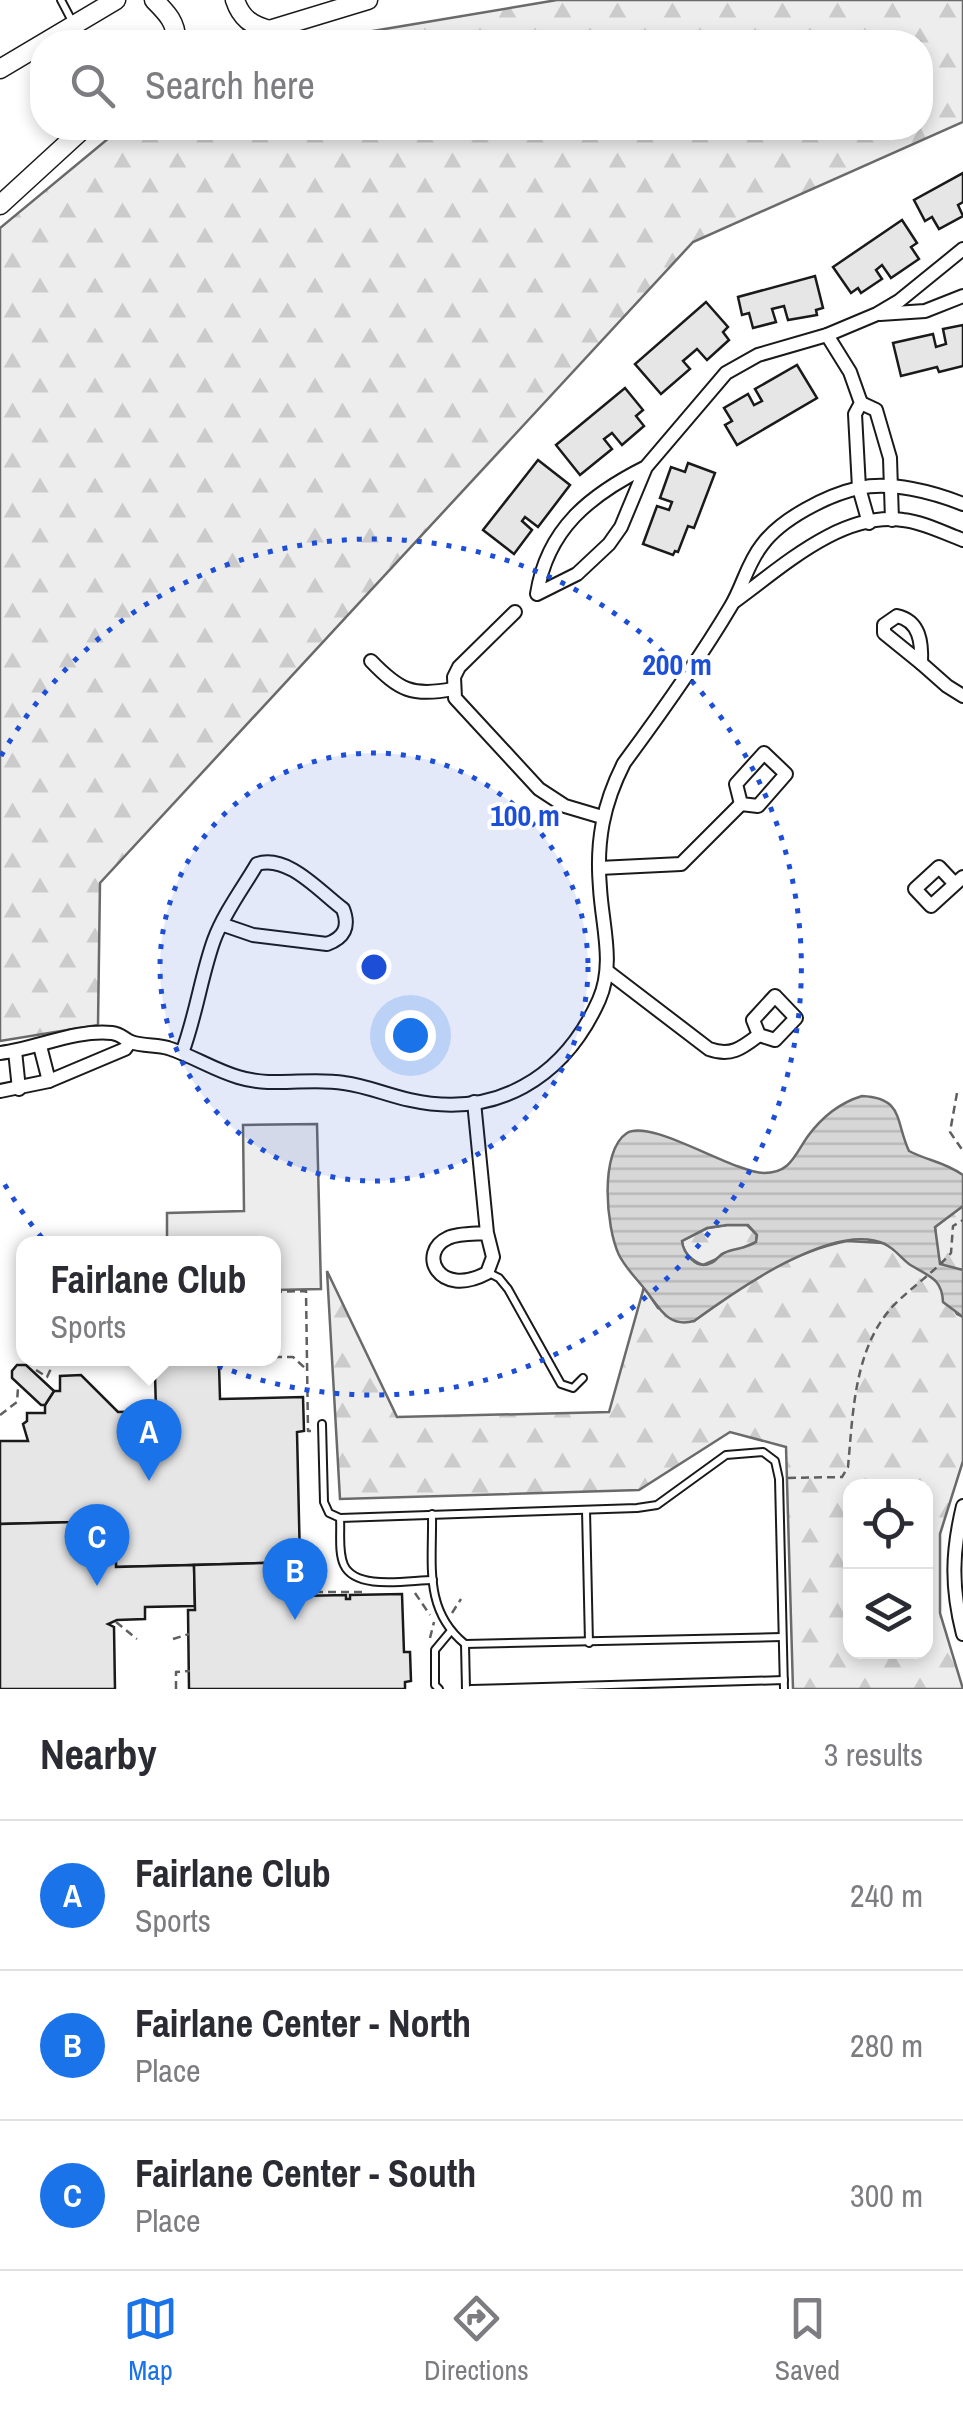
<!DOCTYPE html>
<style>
body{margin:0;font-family:"Archivo Narrow",sans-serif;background:#f2f2f3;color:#2b2b33}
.controls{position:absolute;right:30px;bottom:30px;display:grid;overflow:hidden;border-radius:20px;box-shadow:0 5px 15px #0003}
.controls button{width:90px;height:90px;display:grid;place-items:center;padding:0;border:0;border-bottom:2px solid #e1e1e2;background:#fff;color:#2b2b33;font:50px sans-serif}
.you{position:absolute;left:410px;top:1035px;width:35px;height:35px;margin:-25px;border:8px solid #fff;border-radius:50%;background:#1a73e8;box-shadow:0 0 0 15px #1a73e833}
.badge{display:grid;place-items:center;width:65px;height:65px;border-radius:50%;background:#1a73e8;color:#fff;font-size:32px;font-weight:700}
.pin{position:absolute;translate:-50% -82px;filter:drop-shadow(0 2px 5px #0008)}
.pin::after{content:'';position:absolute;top:52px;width:35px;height:30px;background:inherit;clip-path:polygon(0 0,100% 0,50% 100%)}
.popup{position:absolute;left:16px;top:1236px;width:265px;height:130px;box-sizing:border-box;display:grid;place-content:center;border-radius:20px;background:#fff;filter:drop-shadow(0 2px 8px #0005);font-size:32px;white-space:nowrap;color:#7c7c81}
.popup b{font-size:38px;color:#2b2b33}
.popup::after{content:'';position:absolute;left:50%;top:100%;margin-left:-20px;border:20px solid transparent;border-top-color:#fff}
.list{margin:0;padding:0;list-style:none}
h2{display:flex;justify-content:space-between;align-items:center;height:130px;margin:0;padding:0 40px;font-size:42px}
h2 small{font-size:32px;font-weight:400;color:#7c7c81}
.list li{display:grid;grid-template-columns:65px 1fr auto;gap:30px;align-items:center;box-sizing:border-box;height:150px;padding:0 40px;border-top:2px solid #e1e1e2}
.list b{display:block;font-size:38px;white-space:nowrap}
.list p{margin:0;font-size:32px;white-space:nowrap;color:#7c7c81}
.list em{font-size:32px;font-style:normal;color:#7c7c81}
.icon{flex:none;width:55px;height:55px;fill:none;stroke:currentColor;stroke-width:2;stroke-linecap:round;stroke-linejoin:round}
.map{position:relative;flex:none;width:963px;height:1689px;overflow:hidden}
.search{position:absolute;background:#fff;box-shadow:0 5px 15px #0003;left:30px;right:30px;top:30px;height:110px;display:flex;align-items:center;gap:25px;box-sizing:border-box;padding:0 35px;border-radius:40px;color:#7c7c81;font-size:38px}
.sheet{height:580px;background:#fff}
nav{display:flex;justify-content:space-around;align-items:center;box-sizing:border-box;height:140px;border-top:2px solid #e1e1e2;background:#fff;font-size:28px;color:#7c7c81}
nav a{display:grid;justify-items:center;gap:5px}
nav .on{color:#1a73e8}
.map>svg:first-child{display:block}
.forest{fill:url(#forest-firs);stroke:#6a6a6a;stroke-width:2.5;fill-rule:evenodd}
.park{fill:#ededed;stroke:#6a6a6a;stroke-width:2.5}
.water{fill:url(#water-rules);stroke:#6a6a6a;stroke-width:2.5;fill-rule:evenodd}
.building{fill:#e6e6e6;stroke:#1a1a1a;stroke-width:2.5}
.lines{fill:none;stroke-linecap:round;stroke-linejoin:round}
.lane-casing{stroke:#1a1a1a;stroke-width:10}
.street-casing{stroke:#1a1a1a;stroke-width:16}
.secondary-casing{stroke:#1a1a1a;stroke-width:21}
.path{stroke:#5f5f5f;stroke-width:2.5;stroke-dasharray:8 5;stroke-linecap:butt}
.lane{stroke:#fff;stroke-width:6}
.street{stroke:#fff;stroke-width:12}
.secondary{stroke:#fff;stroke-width:18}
.ring{fill:none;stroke:#1d4ed8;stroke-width:5;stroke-dasharray:5 10}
.centre{fill:#1d4ed8;stroke:#fff;stroke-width:5}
.ring-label{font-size:30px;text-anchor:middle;font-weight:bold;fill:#1d4ed8;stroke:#fff;stroke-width:8;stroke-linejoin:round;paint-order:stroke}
</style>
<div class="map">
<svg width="963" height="1689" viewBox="0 0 963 1689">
<defs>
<pattern id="forest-firs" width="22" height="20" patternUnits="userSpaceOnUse" patternTransform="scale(2.5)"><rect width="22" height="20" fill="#ededed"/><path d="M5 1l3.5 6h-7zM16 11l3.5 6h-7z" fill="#cbcbcb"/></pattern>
<pattern id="water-rules" width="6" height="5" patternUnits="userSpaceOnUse" patternTransform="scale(2.5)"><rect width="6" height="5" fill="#d7d7d7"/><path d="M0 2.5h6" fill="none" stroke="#b8b8b8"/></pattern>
</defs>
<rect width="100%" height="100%" fill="#fff"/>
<!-- forest -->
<g class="forest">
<polygon points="557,0 963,0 963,122 693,242 100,883 98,1025 0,1041 0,228 121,128 920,128 920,42 328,42 349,35"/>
<polygon points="963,1206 963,1270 947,1269 937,1259 935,1227"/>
<path d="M 727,1225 L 747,1225 L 757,1235 L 756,1242 L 703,1265 C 691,1260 683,1253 682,1241 L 708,1228 Z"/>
<path d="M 847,1241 L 883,1243 L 893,1249 L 939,1283 L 957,1314 L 963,1317 L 963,1461 L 940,1534 L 940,1613 L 963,1689 L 793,1689 L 786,1447 L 730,1432 L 639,1490 L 340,1499 L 327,1271 L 397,1417 L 609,1412 L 644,1287 L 658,1308 L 694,1321 C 740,1287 790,1252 847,1241 ZM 850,1486 L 926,1486 L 926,1652 L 850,1652 Z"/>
</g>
<!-- park -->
<polygon class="park" points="317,1124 321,1289 274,1290 274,1244 167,1243 167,1213 244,1211 243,1125"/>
<!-- water -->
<path class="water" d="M 862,1096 C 904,1098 895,1121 909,1151 C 928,1161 943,1161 963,1175 L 963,1206 L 935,1227 L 940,1264 L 963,1270 L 963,1317 L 943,1302 C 942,1277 927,1276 909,1264 C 901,1258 895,1249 885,1244 C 834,1220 734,1292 694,1321 C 669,1328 660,1309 647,1292 C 638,1280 626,1269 619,1255 C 606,1228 599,1151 627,1133 C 650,1118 732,1172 764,1173 C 791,1173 795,1154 808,1136 C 822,1117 839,1103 862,1096 ZM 727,1225 L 748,1225 L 757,1235 L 756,1242 C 746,1249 735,1248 724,1253 C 719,1255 716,1261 711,1263 C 696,1271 683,1252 682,1241 L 707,1228 Z"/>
<!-- building -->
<g class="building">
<polygon points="963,173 963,202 958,205 963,216 939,229 932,217 925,221 914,200"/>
<polygon points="902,220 917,243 911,247 919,259 891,278 882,265 876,270 882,279 861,293 858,288 851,293 833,267"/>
<polygon points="815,276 823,308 816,310 817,315 788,320 784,306 772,309 776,322 753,328 749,313 742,315 738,297"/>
<polygon points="706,302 728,327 723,332 729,340 707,360 697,349 683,361 690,369 661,394 635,364"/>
<polygon points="963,325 963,366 939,372 937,367 901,376 893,343 933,334 936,347 946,344 943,329"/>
<polygon points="797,365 817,398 737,445 725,425 732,421 724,408 748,394 754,405 762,401 755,389"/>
<polygon points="625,388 643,410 636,416 644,426 622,445 612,433 604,439 612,449 580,475 556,445"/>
<polygon points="538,460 570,485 538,527 525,517 522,521 532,530 514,554 483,530"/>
<polygon points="688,463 715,473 694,528 688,526 678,552 675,551 673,555 643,544 657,506 669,510 672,502 660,498 671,467 685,472"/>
<polygon points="219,1364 220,1399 303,1397 304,1431 297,1432 300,1562 116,1567 115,1521 0,1524 0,1441 28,1441 23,1424 27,1421 27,1413 45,1413 45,1405 54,1391 60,1391 60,1376 81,1375 118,1412 156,1411 155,1374 150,1374 149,1365"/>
<polygon points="17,1365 26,1365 54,1391 45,1405 41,1405 12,1378 12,1371"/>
<polygon points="115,1521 116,1567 194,1565 195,1606 145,1607 145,1619 117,1620 108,1624 114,1627 115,1689 0,1689 0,1524"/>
<polygon points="297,1562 298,1596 346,1595 346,1599 350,1599 350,1595 402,1594 404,1652 410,1652 411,1681 405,1682 405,1689 189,1689 188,1610 195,1610 194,1565"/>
</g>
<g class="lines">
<!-- lane casing -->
<g class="lane-casing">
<g id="lane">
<polyline points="61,0 72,21"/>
<polyline points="489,1273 499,1278 508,1289 561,1384 573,1388 583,1378"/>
<path d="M 322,1424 L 324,1502 L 329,1513 L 340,1518 C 341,1533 338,1552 344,1565 C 356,1591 409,1580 433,1580"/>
<polyline points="586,1510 589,1643"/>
<path d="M 432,1514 C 433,1564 423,1610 465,1644 L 782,1637"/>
<polyline points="340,1518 637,1508 657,1505 726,1455 763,1452 775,1461 779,1479 784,1689"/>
<polyline points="465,1644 466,1689"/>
<polyline points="439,1689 435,1685 435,1650 450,1632"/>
<polyline points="471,1689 784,1680"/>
</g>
</g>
<!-- street casing -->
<g class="street-casing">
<g id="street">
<polyline points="880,314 925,311 963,296"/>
<polyline points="827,335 850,372 861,403 855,414 859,488 869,523"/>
<polyline points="861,403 876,410 890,458 892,520"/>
<path d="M 646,467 C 590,495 547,529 537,594 L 577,574 L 609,544 L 621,527 L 646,467 L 726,373 L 758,355 L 827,335 L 877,314 L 899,301 L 963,249"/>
<path d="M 735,601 C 781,568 841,511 903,520 C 923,522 944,533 963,540"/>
<polyline points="515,612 459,667 454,677 455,698 539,789 565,806 602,817"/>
<path d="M 897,616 C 920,621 922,643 921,663 L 884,633 L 884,625 Z"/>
<path d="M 371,661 C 399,690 412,697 453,689"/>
<polyline points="921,663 947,686 963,696"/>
<polygon points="764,753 786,774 758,806 741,804 736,784"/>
<polyline points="599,868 681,864 741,804"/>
<polyline points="955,884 939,867 915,889 931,906 963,877"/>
<path d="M 607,971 L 709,1049 C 731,1057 742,1048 759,1035 L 753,1020 L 775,996 L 796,1018 L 775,1040 L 759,1035"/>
<polyline points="40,1046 49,1081"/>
<polyline points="15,1051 19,1089"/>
<path d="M 0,1053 C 36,1049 75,1029 112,1033 C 121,1034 124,1039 131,1042 C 142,1046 157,1045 168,1048 C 193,1056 214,1070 238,1077 C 273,1088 309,1077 344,1083 C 367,1086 387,1095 410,1100 C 496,1119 564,1078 599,1000 C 615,964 602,925 600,888 C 596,842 603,804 624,763 C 661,713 699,660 731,606 C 743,586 747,564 762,545 C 781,519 827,495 859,488 C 891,481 933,492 963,504"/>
<path d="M 182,1053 C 196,1016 201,976 214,940 C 224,913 243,888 257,864 C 288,854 320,892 343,909 C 350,927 344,938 327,944 L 253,935 L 221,924"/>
<polyline points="0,1091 49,1081 125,1049 130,1042"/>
<path d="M 474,1102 L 487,1233 L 493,1257 L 487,1273 C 438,1299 417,1252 448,1238 C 458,1233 476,1234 487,1233"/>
<path d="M 963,1506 C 952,1552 951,1587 963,1634"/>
</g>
</g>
<!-- secondary casing -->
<g class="secondary-casing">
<g id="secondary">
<path d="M 154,0 C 167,13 177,23 176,42"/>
<path d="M 235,0 C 241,18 251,25 269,30"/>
<polyline points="240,42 269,30 368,0"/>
<polyline points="0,69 116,0"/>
<polyline points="0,205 84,128"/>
</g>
</g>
<!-- path -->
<g class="path">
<polyline points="957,1093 950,1132 963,1151"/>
<polyline points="274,1292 306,1291 308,1431 311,1431"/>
<polyline points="274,1357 293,1357 307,1370"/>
<polyline points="36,1370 47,1377 56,1358"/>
<polyline points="0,1415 17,1402 18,1388"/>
<path d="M 788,1478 L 842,1477 L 848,1467 C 853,1413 854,1347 894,1305 C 912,1287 934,1272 951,1253 L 953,1226 L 963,1220"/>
<polyline points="302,1592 367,1592"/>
<polyline points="415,1593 430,1615"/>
<polyline points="452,1613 461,1599"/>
<polyline points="116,1622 137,1639"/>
<polyline points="430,1638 434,1622"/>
<polyline points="173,1639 189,1634"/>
<polyline points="176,1689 176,1672 190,1671"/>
</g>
<!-- lane -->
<use href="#lane" class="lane"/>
<!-- street -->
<use href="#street" class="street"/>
<!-- secondary -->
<use href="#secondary" class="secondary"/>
</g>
<!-- distance rings -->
<circle cx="374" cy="967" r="214" fill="#1d4ed8" fill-opacity=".12"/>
<g class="ring">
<circle cx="374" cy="967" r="214"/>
<path d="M1 756A428 428 0 1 1 1 1178"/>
</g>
<circle cx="374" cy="967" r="15" class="centre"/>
<g class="ring-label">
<text x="677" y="675">200 m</text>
<text x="525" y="826">100 m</text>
</g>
</svg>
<div class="controls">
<button><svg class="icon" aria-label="locate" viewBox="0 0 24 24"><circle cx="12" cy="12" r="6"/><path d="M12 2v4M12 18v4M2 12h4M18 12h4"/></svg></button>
<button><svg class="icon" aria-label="layers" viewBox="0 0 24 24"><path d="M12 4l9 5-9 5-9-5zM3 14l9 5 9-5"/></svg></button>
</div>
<div class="you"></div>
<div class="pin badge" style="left:149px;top:1481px">A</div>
<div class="popup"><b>Fairlane Club</b>Sports</div>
<div class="pin badge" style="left:295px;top:1620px">B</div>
<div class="pin badge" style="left:97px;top:1586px">C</div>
<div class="search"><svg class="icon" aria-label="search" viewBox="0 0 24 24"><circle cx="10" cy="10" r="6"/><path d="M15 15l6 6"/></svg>Search here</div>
</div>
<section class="sheet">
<h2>Nearby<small>3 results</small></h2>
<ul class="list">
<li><span class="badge">A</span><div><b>Fairlane Club</b><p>Sports</p></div><em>240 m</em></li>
<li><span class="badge">B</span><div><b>Fairlane Center - North</b><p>Place</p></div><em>280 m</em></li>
<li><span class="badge">C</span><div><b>Fairlane Center - South</b><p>Place</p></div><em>300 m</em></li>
</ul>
</section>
<nav>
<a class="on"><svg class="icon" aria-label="map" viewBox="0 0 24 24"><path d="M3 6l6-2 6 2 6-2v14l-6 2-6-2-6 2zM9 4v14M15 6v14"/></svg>Map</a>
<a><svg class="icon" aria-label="directions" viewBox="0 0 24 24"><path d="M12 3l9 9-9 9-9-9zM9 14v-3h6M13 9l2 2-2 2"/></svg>Directions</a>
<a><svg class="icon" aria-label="saved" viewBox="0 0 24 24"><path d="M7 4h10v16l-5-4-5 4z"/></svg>Saved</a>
</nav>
